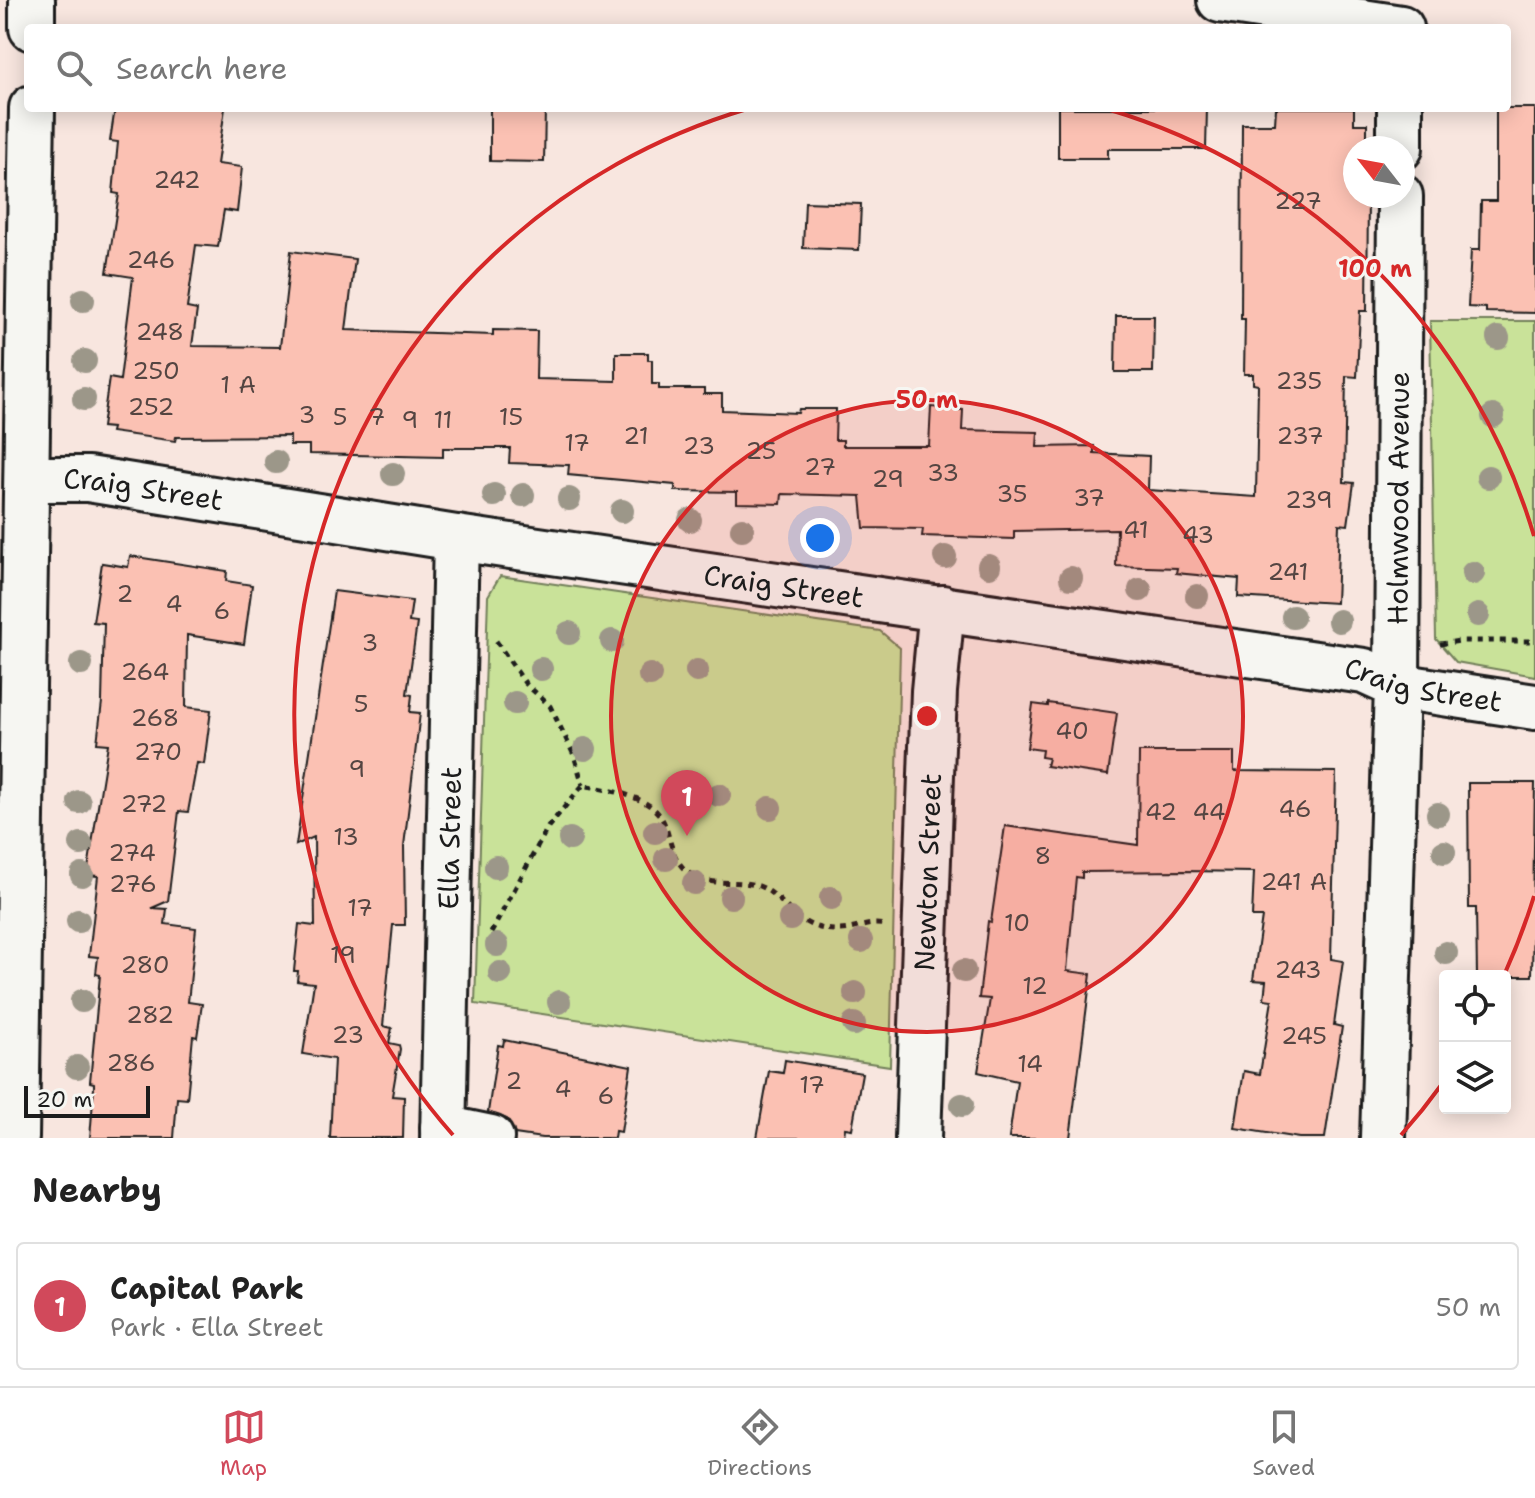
<!DOCTYPE html>
<meta charset="utf-8">
<style>
body{margin:0;font-family:"Shantell Sans",sans-serif;background:#f6f6f6;color:#222}
.controls{position:absolute;right:24px;bottom:24px;display:grid;overflow:hidden;border-radius:8px;box-shadow:0 4px 20px #0003}
.controls button{width:72px;height:72px;display:grid;place-items:center;padding:0;border:0;border-bottom:2px solid #e0e0e0;background:#fff;color:#222;font:40px sans-serif}
.compass{position:absolute;left:1343px;top:136px;width:72px;height:72px;border-radius:50%;background:#fff;box-shadow:0 4px 20px #0003;rotate:301deg}
.scale{position:absolute;left:24px;bottom:20px;width:126px;box-sizing:border-box;padding-left:8px;border:4px solid #1c1c1c;border-top:0;font-size:22px;line-height:28px;white-space:nowrap;color:#1c1c1c;-webkit-text-stroke:6px #f6f6f2;paint-order:stroke}
.you{position:absolute;left:820px;top:538px;width:28px;height:28px;margin:-20px;border:6px solid #fff;border-radius:50%;background:#1a73e8;box-shadow:0 0 0 12px #1a73e833}
.badge{display:grid;place-items:center;width:52px;height:52px;border-radius:50%;background:#d1495b;color:#fff;font-size:26px;font-weight:700}
.pin{position:absolute;translate:-50% -66px;filter:drop-shadow(0 2px 4px #0008)}
.pin::after{content:'';position:absolute;top:42px;width:28px;height:24px;background:inherit;clip-path:polygon(0 0,100% 0,50% 100%)}
.list{margin:0;padding:0;list-style:none}
h2{display:flex;justify-content:space-between;align-items:center;height:104px;margin:0;padding:0 32px;font-size:34px}
h2 small{font-size:26px;font-weight:400;color:#767676}
.list li{display:grid;grid-template-columns:52px 1fr auto;gap:24px;align-items:center;box-sizing:border-box;height:128px;margin:0 16px 16px;padding:0 16px;border:2px solid #e0e0e0;border-radius:8px}
.list b{display:block;font-size:30px;white-space:nowrap}
.list p{margin:0;font-size:26px;white-space:nowrap;color:#767676}
.list em{font-size:26px;font-style:normal;color:#767676}
.icon{flex:none;width:44px;height:44px;fill:none;stroke:currentColor;stroke-width:2;stroke-linecap:round;stroke-linejoin:round}
.map{position:relative;flex:none;width:1535px;height:1138px;overflow:hidden}
.search{position:absolute;background:#fff;box-shadow:0 4px 20px #0003;left:24px;right:24px;top:24px;height:88px;display:flex;align-items:center;gap:20px;box-sizing:border-box;padding:0 28px;border-radius:8px;color:#767676;font-size:30px}
.sheet{height:248px;background:#fff}
nav{display:flex;justify-content:space-around;align-items:center;box-sizing:border-box;height:112px;border-top:2px solid #e0e0e0;background:#fff;font-size:22px;color:#767676}
nav a{display:grid;justify-items:center;gap:4px}
nav .on{color:#d1495b}
.map>svg:first-child{display:block}
.green{fill:#c9e299;stroke:#727f5a;stroke-width:2}
.building{fill:#fbc1b3;stroke:#1c1c1c;stroke-width:2}
.lines{fill:none;stroke-linecap:round;stroke-linejoin:round}
.minor-casing{stroke:#1c1c1c;stroke-width:50}
.path{stroke:#1c1c1c;stroke-width:5;stroke-dasharray:6 6;stroke-linecap:butt}
.minor{stroke:#f6f6f2;stroke-width:44}
.tree{fill:#9c9789}
.ring{fill:none;stroke:#d62828;stroke-width:4}
.labels{text-anchor:middle;dominant-baseline:central;stroke-width:6;stroke-linejoin:round;paint-order:stroke}
.number-label{font-size:24px;fill:#544542}
.street-label{font-size:28px;fill:#1c1c1c;stroke:#f6f6f2}
.centre{fill:#d62828;stroke:#f6f6f2;stroke-width:4}
.ring-label{font-size:24px;text-anchor:middle;font-weight:bold;fill:#d62828;stroke:#f6f6f2;stroke-width:6;stroke-linejoin:round;paint-order:stroke}
</style>
<div class="map">
<svg width="1535" height="1138" viewBox="0 0 1535 1138">
<rect width="100%" height="100%" fill="#f8e6df"/>
<filter id="ink" filterUnits="userSpaceOnUse"><feTurbulence type="fractalNoise" baseFrequency=".0125" numOctaves="2"/><feDisplacementMap in="SourceGraphic" scale="16" xChannelSelector="R" yChannelSelector="G"/><feConvolveMatrix kernelMatrix="1 2 1 2 8 2 1 2 1" color-interpolation-filters="sRGB"/></filter>
<g filter="url(#ink)">
<!-- green -->
<g class="green">
<polygon points="1430,321 1535,321 1535,676 1456,662 1436,639"/>
<polygon points="500,576 880,631 900,648 890,1066 475,1004 488,596"/>
</g>
<!-- building -->
<g class="building">
<polygon points="115,108 225,108 217,164 242,167 237,212 224,210 218,247 196,245 187,308 197,310 192,346 280,347 291,251 355,259 346,330 493,335 493,330 537,331 536,379 616,381 616,353 648,353 648,360 652,360 652,384 659,384 659,389 704,389 704,394 722,394 722,410 798,413 799,409 836,409 835,440 843,440 843,446 929,446 931,407 963,410 962,430 1038,432 1037,447 1094,446 1094,453 1149,456 1148,490 1256,497 1258,385 1253,384 1253,374 1244,374 1245,319 1241,319 1242,124 1275,124 1276,108 1354,108 1354,124 1367,124 1367,148 1355,148 1355,196 1368,196 1367,311 1360,311 1357,377 1346,376 1344,482 1354,483 1348,525 1339,524 1336,603 1238,597 1239,579 1176,573 1177,568 1116,566 1117,529 1014,531 1014,539 922,536 923,529 864,528 861,496 782,494 781,504 737,503 737,492 675,491 675,485 568,475 569,465 509,463 510,448 443,448 443,457 309,454 309,445 290,445 290,436 176,437 175,441 111,432 112,428 102,427 109,378 120,380 133,277 107,273 119,194 113,193 118,142 110,141"/>
<polygon points="490,108 545,108 544,162 490,161"/>
<polygon points="1058,108 1207,108 1206,149 1108,149 1108,158 1058,158"/>
<polygon points="1496,108 1535,108 1535,313 1486,312 1486,308 1468,307 1471,250 1480,250 1481,201 1496,201"/>
<polygon points="805,202 861,204 859,250 803,248"/>
<polygon points="1116,316 1154,316 1153,372 1115,372"/>
<polygon points="130,556 227,571 226,581 252,585 244,644 187,635 186,707 211,710 204,764 197,763 188,812 179,811 168,901 152,908 167,909 165,924 196,928 188,1002 202,1004 197,1037 193,1036 187,1099 177,1098 174,1138 90,1138 94,1088 94,1083 90,1082 100,975 96,974 98,957 89,956 98,876 87,875 108,744 97,743 102,702 104,623 93,622 102,563 128,567"/>
<polygon points="334,591 412,601 409,622 417,623 407,694 412,695 410,712 420,713 404,846 405,925 393,925 383,1026 392,1028 389,1043 399,1045 400,1049 392,1096 404,1097 403,1138 330,1138 334,1059 303,1054 314,983 297,981 298,971 294,971 299,924 315,926 314,837 296,845"/>
<polygon points="1048,703 1117,713 1108,775 1046,766 1048,758 1041,757 1042,750 1027,748 1033,704 1048,706"/>
<polygon points="1139,752 1234,752 1234,771 1336,772 1331,959 1343,961 1334,1025 1342,1027 1325,1138 1299,1138 1235,1128 1244,1071 1260,1074 1272,1000 1264,999 1266,981 1253,980 1262,917 1252,917 1254,872 1184,871 1082,872 1082,878 1076,877 1067,971 1091,974 1070,1138 1009,1138 1017,1081 978,1072 990,999 979,998 988,921 991,922 1005,826 1138,845"/>
<polygon points="1468,783 1535,783 1532,976 1477,976 1476,908 1469,908"/>
<polygon points="504,1040 631,1066 621,1132 615,1131 614,1138 542,1138 515,1134 507,1119 488,1112 498,1045 503,1046"/>
<polygon points="785,1060 862,1073 852,1129 845,1128 844,1138 757,1138 769,1071 783,1073"/>
</g>
<g class="lines">
<!-- minor casing -->
<g class="minor-casing">
<g id="minor">
<polyline points="1220,0 1401,28"/>
<polyline points="32,28 32,0"/>
<polyline points="1400,148 1400,108"/>
<path id="s1" d="M 28,479 L 88,479 L 456,538 L 1364,671 L 1397,686 L 1535,707"/>
<polyline points="443,1128 491,1138"/>
<polyline points="16,1138 32,108"/>
<path id="s2" d="M 443,1138 L 456,538"/>
<path id="s3" d="M 918,1138 L 934,691 L 942,608"/>
<path id="s4" d="M 1383,1138 L 1397,686 L 1400,196"/>
</g>
</g>
<!-- path -->
<g class="path">
<polyline points="496,641 525,683 550,706 574,755 583,785"/>
<polyline points="1440,644 1460,641 1535,641"/>
<path d="M 491,933 L 548,827 L 583,785 C 607,790 640,794 657,812 C 673,829 666,859 692,875 C 712,887 738,879 759,886 C 785,896 794,930 837,930 C 854,931 867,921 885,925"/>
</g>
<!-- minor -->
<use href="#minor" class="minor"/>
</g>
<!-- trees -->
<g class="tree">
<circle cx="83" cy="300" r="12"/>
<circle cx="1498" cy="338" r="12"/>
<circle cx="85" cy="361" r="12"/>
<circle cx="84" cy="399" r="12"/>
<circle cx="1493" cy="416" r="12"/>
<circle cx="276" cy="462" r="12"/>
<circle cx="393" cy="474" r="12"/>
<circle cx="1488" cy="477" r="12"/>
<circle cx="494" cy="495" r="12"/>
<circle cx="523" cy="495" r="12"/>
<circle cx="569" cy="499" r="12"/>
<circle cx="622" cy="511" r="12"/>
<circle cx="690" cy="520" r="12"/>
<circle cx="742" cy="529" r="12"/>
<circle cx="825" cy="541" r="12"/>
<circle cx="945" cy="557" r="12"/>
<circle cx="989" cy="566" r="12"/>
<circle cx="1473" cy="573" r="12"/>
<circle cx="1071" cy="578" r="12"/>
<circle cx="1140" cy="590" r="12"/>
<circle cx="1197" cy="596" r="12"/>
<circle cx="1478" cy="615" r="12"/>
<circle cx="1293" cy="617" r="12"/>
<circle cx="1339" cy="621" r="12"/>
<circle cx="569" cy="633" r="12"/>
<circle cx="612" cy="641" r="12"/>
<circle cx="81" cy="664" r="12"/>
<circle cx="541" cy="669" r="12"/>
<circle cx="697" cy="671" r="12"/>
<circle cx="650" cy="675" r="12"/>
<circle cx="515" cy="703" r="12"/>
<circle cx="585" cy="749" r="12"/>
<circle cx="719" cy="795" r="12"/>
<circle cx="79" cy="802" r="12"/>
<circle cx="770" cy="808" r="12"/>
<circle cx="1438" cy="814" r="12"/>
<circle cx="655" cy="832" r="12"/>
<circle cx="570" cy="839" r="12"/>
<circle cx="81" cy="844" r="12"/>
<circle cx="1444" cy="852" r="12"/>
<circle cx="666" cy="859" r="12"/>
<circle cx="496" cy="867" r="12"/>
<circle cx="82" cy="875" r="12"/>
<circle cx="694" cy="883" r="12"/>
<circle cx="731" cy="897" r="12"/>
<circle cx="831" cy="898" r="12"/>
<circle cx="790" cy="919" r="12"/>
<circle cx="78" cy="921" r="12"/>
<circle cx="861" cy="941" r="12"/>
<circle cx="497" cy="945" r="12"/>
<circle cx="1446" cy="953" r="12"/>
<circle cx="964" cy="971" r="12"/>
<circle cx="500" cy="973" r="12"/>
<circle cx="855" cy="993" r="12"/>
<circle cx="82" cy="1001" r="12"/>
<circle cx="559" cy="1002" r="12"/>
<circle cx="854" cy="1024" r="12"/>
<circle cx="77" cy="1067" r="12"/>
<circle cx="962" cy="1105" r="12"/>
</g>
</g>
<!-- distance rings -->
<circle cx="927" cy="716" r="316" fill="#d62828" fill-opacity=".12"/>
<g class="ring">
<circle cx="927" cy="716" r="316"/>
<path d="M1534 896A633 633 0 0 1 1505 973M1442 1084A633 633 0 0 1 1401 1135M453 1135A633 633 0 0 1 747 109M1107 109A633 633 0 0 1 1534 536"/>
</g>
<g class="labels">
<!-- number labels -->
<g class="number-label">
<text x="177" y="180">242</text>
<text x="1298" y="201">227</text>
<text x="151" y="260">246</text>
<text x="160" y="332">248</text>
<text x="156" y="371">250</text>
<text x="1299" y="381">235</text>
<text x="238" y="385">1 A</text>
<text x="151" y="407">252</text>
<text x="307" y="415">3</text>
<text x="340" y="417">5</text>
<text x="377" y="417">7</text>
<text x="511" y="417">15</text>
<text x="410" y="420">9</text>
<text x="443" y="420">11</text>
<text x="636" y="436">21</text>
<text x="1300" y="436">237</text>
<text x="577" y="443">17</text>
<text x="699" y="446">23</text>
<text x="761" y="451">25</text>
<text x="820" y="467">27</text>
<text x="943" y="473">33</text>
<text x="888" y="479">29</text>
<text x="1012" y="494">35</text>
<text x="1089" y="498">37</text>
<text x="1309" y="500">239</text>
<text x="1136" y="530">41</text>
<text x="1198" y="535">43</text>
<text x="1288" y="572">241</text>
<text x="125" y="594">2</text>
<text x="174" y="604">4</text>
<text x="222" y="611">6</text>
<text x="370" y="643">3</text>
<text x="145" y="672">264</text>
<text x="361" y="704">5</text>
<text x="155" y="718">268</text>
<text x="1072" y="731">40</text>
<text x="158" y="752">270</text>
<text x="357" y="769">9</text>
<text x="144" y="804">272</text>
<text x="1295" y="809">46</text>
<text x="1161" y="812">42</text>
<text x="1209" y="812">44</text>
<text x="346" y="837">13</text>
<text x="132" y="853">274</text>
<text x="1043" y="856">8</text>
<text x="1294" y="882">241 A</text>
<text x="133" y="884">276</text>
<text x="360" y="908">17</text>
<text x="1017" y="923">10</text>
<text x="343" y="955">19</text>
<text x="145" y="965">280</text>
<text x="1298" y="970">243</text>
<text x="1035" y="986">12</text>
<text x="150" y="1015">282</text>
<text x="348" y="1035">23</text>
<text x="1304" y="1036">245</text>
<text x="131" y="1063">286</text>
<text x="1030" y="1064">14</text>
<text x="514" y="1081">2</text>
<text x="812" y="1085">17</text>
<text x="563" y="1089">4</text>
<text x="606" y="1096">6</text>
</g>
<!-- street labels -->
<g class="street-label">
<text stroke="none"><textPath href="#s1" startOffset="116">Craig Street</textPath></text>
<text stroke="none"><textPath href="#s4" startOffset="640">Holmwood Avenue</textPath></text>
<text stroke="none"><textPath href="#s1" startOffset="764">Craig Street</textPath></text>
<text stroke="none"><textPath href="#s1" startOffset="1412">Craig Street</textPath></text>
<text stroke="none"><textPath href="#s2" startOffset="300">Ella Street</textPath></text>
<text stroke="none"><textPath href="#s3" startOffset="266">Newton Street</textPath></text>
</g>
</g>
<circle cx="927" cy="716" r="12" class="centre"/>
<g class="ring-label">
<text x="1375" y="277">100 m</text>
<text x="927" y="408">50 m</text>
</g>
</svg>
<div class="controls">
<button><svg class="icon" aria-label="locate" viewBox="0 0 24 24"><circle cx="12" cy="12" r="6"/><path d="M12 2v4M12 18v4M2 12h4M18 12h4"/></svg></button>
<button><svg class="icon" aria-label="layers" viewBox="0 0 24 24"><path d="M12 4l9 5-9 5-9-5zM3 14l9 5 9-5"/></svg></button>
</div>
<svg class="compass" viewBox="-18 -18 36 36"><path d="M0-13l5 13h-10z" fill="#e53935"/><path d="M0 13l5-13h-10z" fill="#767676"/></svg>
<div class="scale">20 m</div>
<div class="you"></div>
<div class="pin badge" style="left:687px;top:836px">1</div>
<div class="search"><svg class="icon" aria-label="search" viewBox="0 0 24 24"><circle cx="10" cy="10" r="6"/><path d="M15 15l6 6"/></svg>Search here</div>
</div>
<section class="sheet">
<h2>Nearby<small></small></h2>
<ul class="list">
<li><span class="badge">1</span><div><b>Capital Park</b><p>Park · Ella Street</p></div><em>50 m</em></li>
</ul>
</section>
<nav>
<a class="on"><svg class="icon" aria-label="map" viewBox="0 0 24 24"><path d="M3 6l6-2 6 2 6-2v14l-6 2-6-2-6 2zM9 4v14M15 6v14"/></svg>Map</a>
<a><svg class="icon" aria-label="directions" viewBox="0 0 24 24"><path d="M12 3l9 9-9 9-9-9zM9 14v-3h6M13 9l2 2-2 2"/></svg>Directions</a>
<a><svg class="icon" aria-label="saved" viewBox="0 0 24 24"><path d="M7 4h10v16l-5-4-5 4z"/></svg>Saved</a>
</nav>
